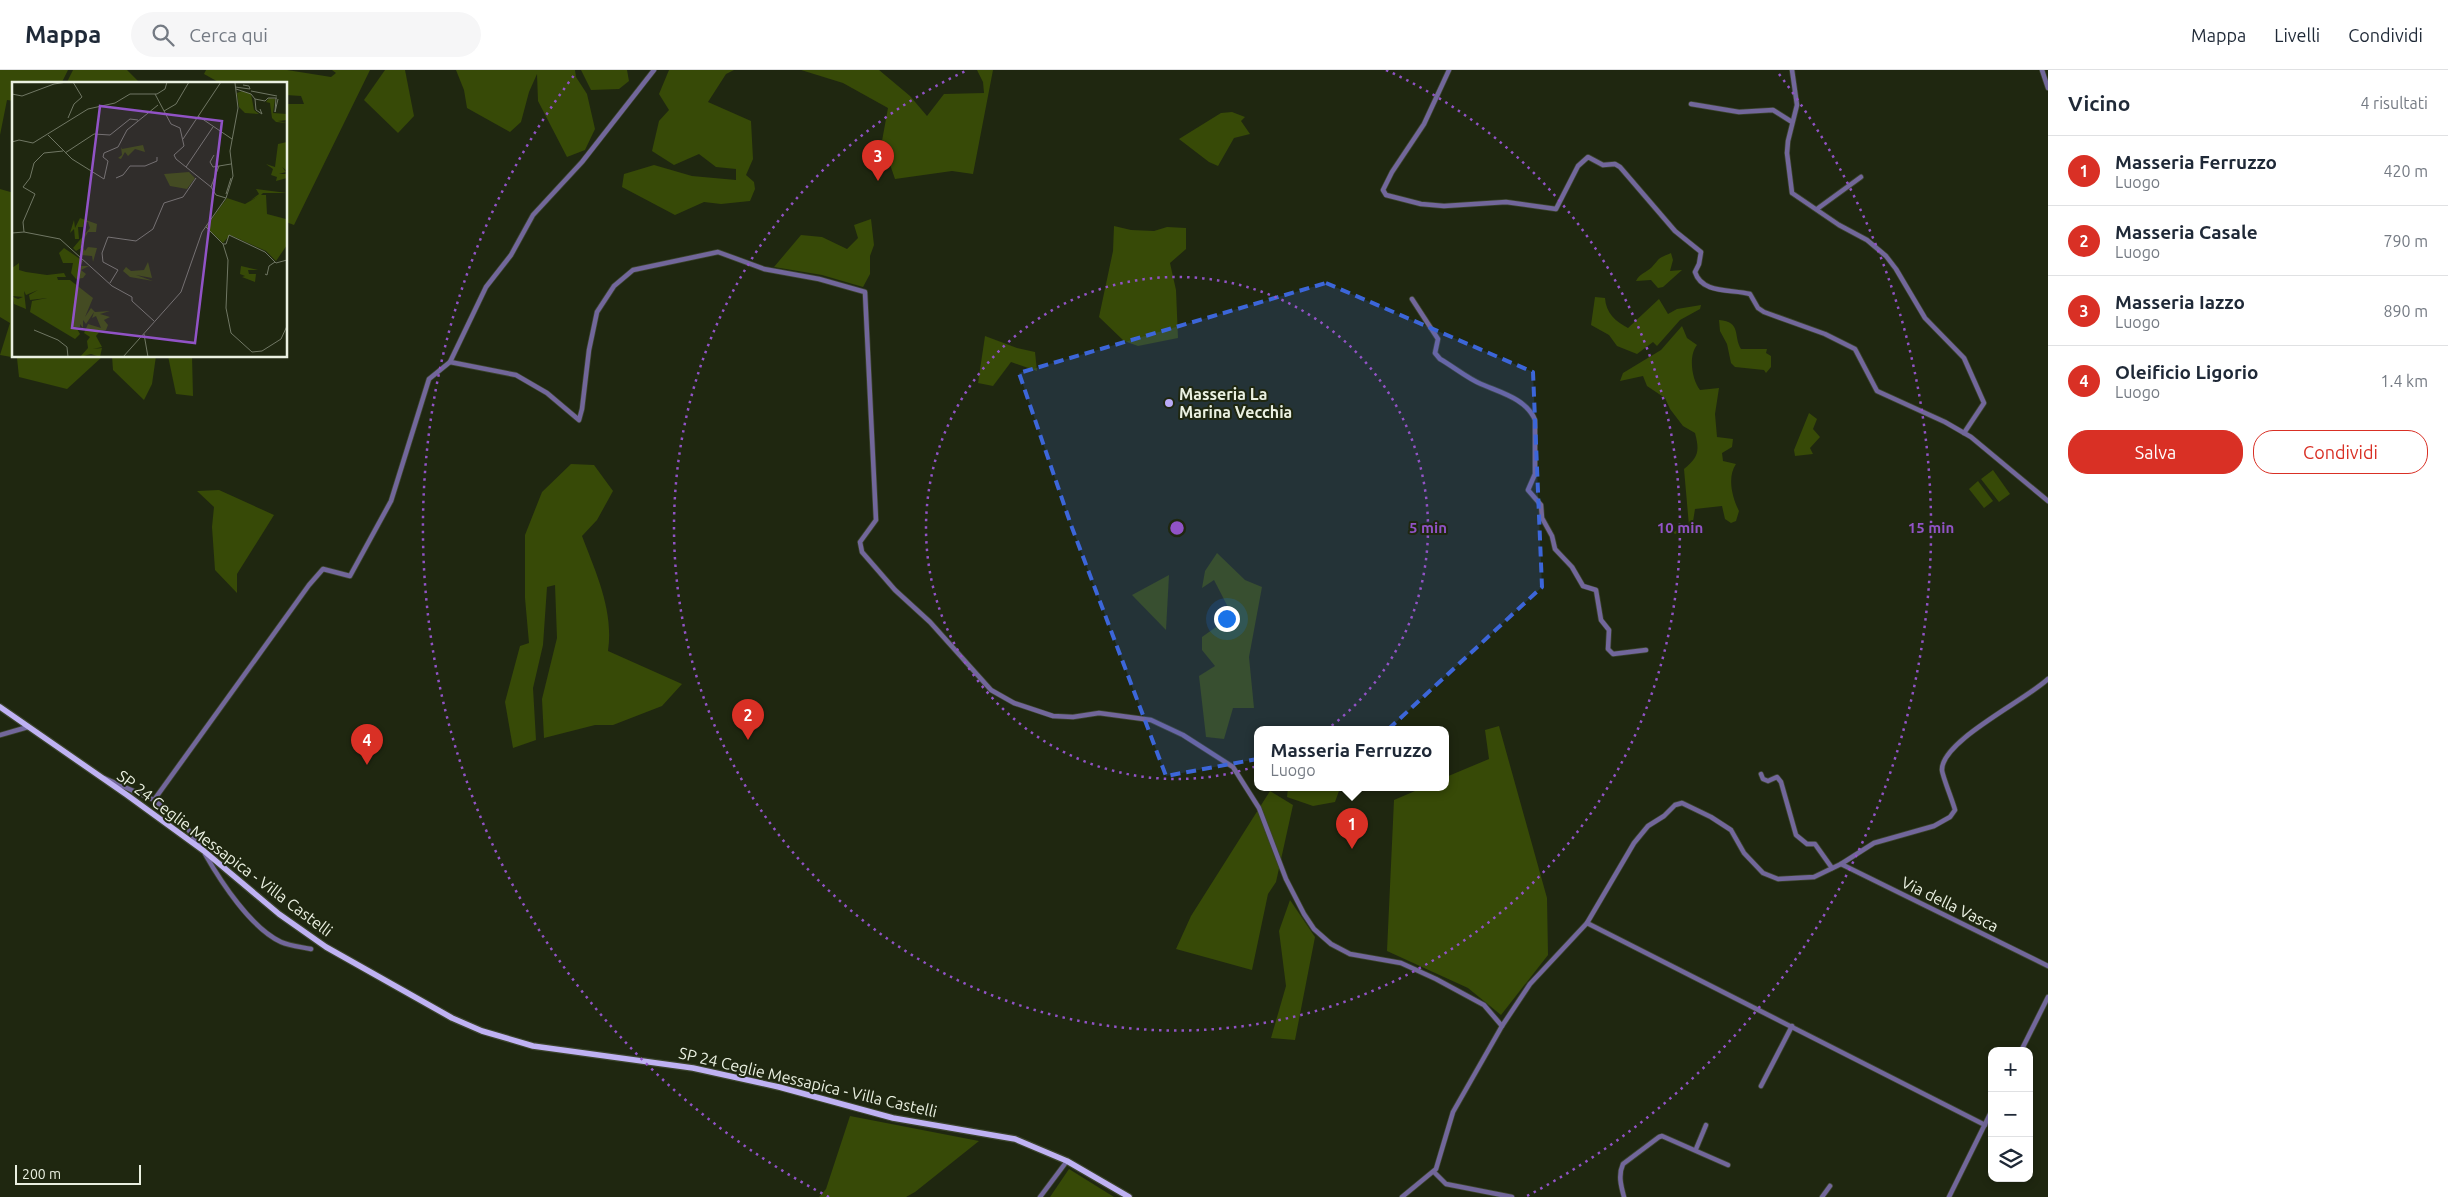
<!DOCTYPE html>
<html lang="it">
<meta charset="utf-8">
<style>
body{margin:0;font-family:Ubuntu,sans-serif;background:#f6f6f7;color:#1f2937}
.controls{position:absolute;right:15px;bottom:15px;display:grid;overflow:hidden;border-radius:10px;box-shadow:0 2px 8px #0003}
.controls button{width:45px;height:45px;display:grid;place-items:center;padding:0;border:0;border-bottom:1px solid #e0e1e3;background:#fff;color:#1f2937;font:25px sans-serif}
.scale{position:absolute;left:15px;bottom:12px;width:126px;box-sizing:border-box;padding-left:5px;border:2px solid #eaf0e1;border-top:0;font-size:14px;line-height:18px;white-space:nowrap;color:#eaf0e1;-webkit-text-stroke:4px #1f2710;paint-order:stroke}
.you{position:absolute;left:1226px;top:548px;width:18px;height:18px;margin:-12px;border:4px solid #fff;border-radius:50%;background:#1a73e8;box-shadow:0 0 0 8px #1a73e833}
.badge{display:grid;place-items:center;width:32px;height:32px;border-radius:50%;background:#d93025;color:#fff;font-size:16px;font-weight:700}
.pin{position:absolute;translate:-50% -41px;filter:drop-shadow(0 1px 2px #0008)}
.pin::after{content:'';position:absolute;top:26px;width:18px;height:15px;background:inherit;clip-path:polygon(0 0,100% 0,50% 100%)}
.popup{position:absolute;left:1254px;top:656px;width:195px;height:65px;box-sizing:border-box;display:grid;place-content:center;border-radius:10px;background:#fff;filter:drop-shadow(0 1px 4px #0005);font-size:16px;white-space:nowrap;color:#747a83}
.popup b{font-size:19px;color:#1f2937}
.popup::after{content:'';position:absolute;left:50%;top:100%;margin-left:-10px;border:10px solid transparent;border-top-color:#fff}
.list{margin:0;padding:0;list-style:none}
h2{display:flex;justify-content:space-between;align-items:center;height:65px;margin:0;padding:0 20px;font-size:21px}
h2 small{font-size:16px;font-weight:400;color:#747a83}
.list li{display:grid;grid-template-columns:32px 1fr auto;gap:15px;align-items:center;box-sizing:border-box;height:70px;padding:0 20px;border-top:1px solid #e0e1e3}
.list b{display:block;font-size:19px;white-space:nowrap}
.list p{margin:0;font-size:16px;white-space:nowrap;color:#747a83}
.list em{font-size:16px;font-style:normal;color:#747a83}
.actions{display:flex;gap:10px;padding:15px 20px}
.actions a{flex:1;padding:11px 0;border:1px solid #d93025;border-radius:20px;text-align:center;font-size:18px;color:#d93025}
.actions .main{background:#d93025;color:#fff}
.icon{flex:none;width:28px;height:28px;fill:none;stroke:currentColor;stroke-width:2;stroke-linecap:round;stroke-linejoin:round}
.map{position:relative;flex:none;width:2048px;height:1127px;overflow:hidden}
header{display:flex;align-items:center;gap:30px;box-sizing:border-box;height:70px;padding:0 25px;background:#fff;border-bottom:1px solid #e0e1e3}
header strong{font-size:24px}
nav{display:flex;gap:28px;margin-inline-start:auto;font-size:18px}
.search{width:350px;height:45px;background:#f6f6f7;display:flex;align-items:center;gap:12px;box-sizing:border-box;padding:0 18px;border-radius:28px;color:#747a83;font-size:19px}
main{display:flex}
aside{flex:1;background:#fff}
.map>svg:first-child{display:block}
.green{fill:#374a07}
.lines{fill:none;stroke-linecap:round;stroke-linejoin:round}
.minor-casing{stroke:#3b432d;stroke-width:6}
.major-casing{stroke:#3b432d;stroke-width:8}
.minor{stroke:#72679b;stroke-width:4.5}
.major{stroke:#bfb2f3;stroke-width:5.5}
.marked{fill:#3c66d9;fill-opacity:0.2;stroke:#3c66d9;stroke-width:4;stroke-dasharray:10 6;stroke-linejoin:round}
.ring{fill:none;stroke:#9153c6;stroke-width:2.5;stroke-dasharray:2.5 5}
.poi-dot{fill:#baaaf6;stroke:#1f2710;stroke-width:2}
.labels{text-anchor:middle;dominant-baseline:central;stroke-width:4;stroke-linejoin:round;paint-order:stroke}
.poi-label{font-size:16px;font-weight:bold;fill:#eaf0e1;stroke:#1f2710;text-anchor:start}
.street-label{font-size:16px;fill:#eaf0e1;stroke:#1f2710}
.inset-road{fill:none;stroke:#707764;stroke-width:1}
.view{fill:#9153c6;fill-opacity:0.15;stroke:#9153c6;stroke-width:2.5}
.inset-edge{fill:none;stroke:#eaf0e1;stroke-width:2.5}
.centre{fill:#9153c6;stroke:#1f2710;stroke-width:2.5}
.ring-label{font-size:15px;text-anchor:middle;font-weight:bold;fill:#9153c6;stroke:#1f2710;stroke-width:4;stroke-linejoin:round;paint-order:stroke}
</style>
<header>
<strong>Mappa</strong>
<div class="search"><svg class="icon" aria-label="search" viewBox="0 0 24 24"><circle cx="10" cy="10" r="6"/><path d="M15 15l6 6"/></svg>Cerca qui</div>
<nav><a>Mappa</a><a>Livelli</a><a>Condividi</a></nav>
</header>
<main>
<div class="map">
<svg width="2048" height="1127" viewBox="0 0 2048 1127">
<rect width="100%" height="100%" fill="#1f2710"/>
<!-- green -->
<g class="green">
<polygon points="0,0 68,0 61,14 14,14 14,31 7,30 0,65"/>
<polygon points="73,0 127,0 141,14 66,14"/>
<polygon points="206,0 287,0 331,7 336,3 332,0 370,0 294,155 286,152 286,34 304,34 301,26 286,25 286,14 222,14 204,4"/>
<polygon points="385,0 405,0 414,46 398,63 364,30"/>
<polygon points="456,0 575,0 576,7 587,24 595,59 585,80 567,87 538,31 537,4 529,22 521,52 510,62 467,38 464,20"/>
<polygon points="581,0 627,0 629,11 619,19 591,20"/>
<polygon points="669,0 734,0 726,4 708,32 751,51 753,89 746,105 754,112 755,119 750,131 721,134 704,132 675,145 622,117 624,104 654,95 692,106 736,110 736,99 716,97 699,84 674,95 652,81 659,51 669,40 659,24"/>
<polygon points="801,0 879,0 910,26 927,46 944,24 984,23 983,12 977,0 993,0 973,104 952,101 895,109 882,71 888,38 843,13"/>
<polygon points="1232,42 1245,47 1241,51 1250,64 1234,68 1218,96 1209,92 1179,69 1221,43"/>
<polygon points="0,119 14,123 14,286 103,286 67,319 19,307 17,288 0,285 10,253 0,247"/>
<polygon points="871,149 874,175 870,186 870,204 863,217 822,205 774,197 801,165 822,167 847,179 858,168 854,155"/>
<polygon points="1114,156 1131,160 1154,161 1167,157 1186,158 1186,179 1170,193 1176,220 1178,268 1138,276 1124,271 1099,247 1113,181"/>
<path d="M 1671,183 L 1673,190 L 1670,201 L 1682,200 L 1663,217 L 1658,218 L 1651,210 L 1636,211 C 1640,203 1646,203 1652,197 C 1661,187 1657,189 1671,183 Z"/>
<path d="M 1595,227 L 1605,228 C 1606,243 1615,251 1628,258 L 1659,229 L 1668,244 L 1677,239 L 1701,235 L 1700,239 L 1680,250 L 1657,276 L 1653,272 L 1637,284 L 1617,276 L 1609,265 L 1591,255 Z"/>
<path d="M 1719,250 C 1742,252 1733,266 1741,279 L 1767,279 L 1766,283 L 1771,286 L 1771,297 L 1766,303 L 1764,300 L 1735,297 L 1731,293 L 1727,274 L 1720,261 Z"/>
<path d="M 1682,256 L 1687,268 L 1697,275 C 1688,286 1692,310 1700,320 L 1719,318 L 1715,344 L 1717,367 L 1733,369 L 1732,377 L 1722,383 L 1723,391 L 1736,394 C 1727,407 1732,427 1739,441 L 1736,451 L 1731,453 L 1725,449 L 1722,436 L 1695,439 L 1692,458 L 1675,464 L 1673,462 L 1689,456 L 1684,399 C 1698,387 1700,382 1695,363 L 1683,356 L 1670,339 L 1665,328 L 1647,316 L 1643,306 L 1620,311 L 1623,303 L 1661,280 Z"/>
<polygon points="985,266 1017,278 1035,282 1037,301 1011,292 993,316 978,313"/>
<polygon points="112,286 156,286 152,314 144,330 113,300"/>
<polygon points="168,286 192,286 193,326 176,324"/>
<polygon points="1809,343 1817,349 1813,359 1820,367 1810,378 1813,384 1795,386 1794,380"/>
<path d="M 571,394 L 594,395 L 613,421 L 597,450 L 582,466 C 596,503 614,541 608,581 L 682,614 L 662,636 L 613,655 L 595,655 L 544,668 L 542,629 L 557,568 L 555,515 L 547,517 L 543,575 L 533,618 L 536,670 L 513,678 L 505,632 L 520,576 L 529,573 L 525,528 L 525,465 L 542,422 Z"/>
<polygon points="1993,400 2010,424 1999,432 1981,409"/>
<polygon points="1978,411 1993,431 1984,438 1969,419"/>
<polygon points="219,420 274,445 237,504 237,523 215,500 212,457 214,437 197,421"/>
<polygon points="1217,483 1245,510 1262,517 1249,587 1254,638 1233,638 1224,669 1206,667 1199,606 1215,596 1202,580 1202,567 1216,557 1230,541 1214,510 1202,518 1205,501"/>
<polygon points="1169,505 1166,560 1132,525"/>
<polygon points="1499,656 1547,828 1548,885 1501,945 1468,918 1387,881 1394,730 1422,718 1446,718 1446,707 1489,689 1485,660"/>
<polygon points="1288,718 1340,718 1335,732 1313,736 1287,727"/>
<polygon points="1270,721 1293,735 1276,812 1268,824 1252,900 1176,879 1191,846"/>
<polygon points="1290,830 1315,867 1295,970 1271,968 1286,916 1279,861"/>
<polygon points="850,1046 979,1071 915,1122 906,1127 819,1127 826,1119"/>
<polygon points="1069,1099 1114,1127 1050,1127"/>
</g>
<g class="lines">
<!-- minor casing -->
<g class="minor-casing">
<g id="minor">
<path d="M 1449,0 L 1424,54 L 1392,102 L 1383,120 L 1386,125 L 1421,134 L 1444,136 L 1506,132 L 1556,139 L 1578,96 L 1588,87 L 1603,95 L 1615,94 L 1620,97 L 1675,161 L 1701,182 L 1699,194 L 1695,202 C 1702,224 1731,219 1750,224 L 1758,238 L 1764,242 L 1825,264 L 1855,279 L 1877,321 L 1945,352 L 1971,367 L 2048,431"/>
<polyline points="1792,0 1797,35 1788,71 1787,83 1792,123 1839,155 1867,170 1886,186 1896,199 1925,248 1964,288 1984,333 1964,363"/>
<polyline points="2042,0 2048,18"/>
<polyline points="1691,34 1739,42 1773,40 1792,52"/>
<polyline points="1817,139 1861,107"/>
<path d="M 1412,229 L 1438,269 L 1435,283 L 1440,289 C 1454,297 1467,308 1481,314 C 1499,322 1527,329 1535,350 L 1535,404 L 1528,420 L 1541,435 L 1542,448 L 1552,466 L 1555,479 L 1572,497 L 1583,516 L 1596,520 L 1601,550 L 1609,560 L 1608,579 L 1613,584 L 1646,580"/>
<polyline points="450,292 516,305 547,323 579,350 582,339 589,280 597,242 614,216 633,200 718,182 764,199 819,209 865,222 876,450 860,472 862,482 895,520 930,552 991,620 1014,633 1053,646 1073,647 1099,643 1151,650 1183,665 1233,697 1259,738 1286,809 1304,844 1314,859 1331,874 1350,884 1401,893 1436,909 1484,935 1502,956"/>
<polyline points="0,665 28,657"/>
<polyline points="1761,704 1763,709 1768,711 1777,707 1781,712 1796,765 1807,774 1815,774 1832,798"/>
<polyline points="104,708 154,730 184,754 201,777"/>
<polyline points="154,730 309,515 323,499 350,506 391,431 429,309 450,292 486,217 511,185 533,145 582,92 654,0"/>
<path d="M 205,784 C 221,812 251,858 281,872 C 290,876 302,877 311,879"/>
<polyline points="1841,794 2048,896"/>
<polyline points="1587,853 1985,1055"/>
<polyline points="2021,981 2048,927"/>
<polyline points="1761,1016 1792,956"/>
<polyline points="1696,1079 1706,1055"/>
<polyline points="1434,1102 1446,1114 1512,1127"/>
<polyline points="1040,1127 1067,1091"/>
<path d="M 1402,1127 L 1436,1099 L 1453,1042 L 1502,956 L 1530,914 L 1587,853 L 1634,773 L 1648,756 L 1664,746 L 1675,735 L 1682,733 L 1711,747 L 1731,760 L 1744,783 L 1763,803 L 1778,809 L 1814,807 L 1841,794 L 1874,773 L 1934,756 L 1950,747 L 1955,740 C 1953,732 1942,705 1942,700 C 1941,671 2026,630 2048,609"/>
<path d="M 1624,1127 C 1621,1116 1618,1105 1623,1094 L 1659,1067 L 1662,1066 L 1728,1095"/>
<polyline points="1822,1127 1830,1116"/>
<polyline points="1949,1127 1992,1040"/>
</g>
</g>
<!-- major casing -->
<g class="major-casing">
<polyline id="major" points="0,637 127,725 204,781 279,844 326,877 452,948 482,961 533,976 693,998 779,1017 893,1048 1015,1069 1067,1091 1129,1127"/>
</g>
<!-- minor -->
<use href="#minor" class="minor"/>
<!-- major -->
<use href="#major" class="major"/>
</g>
<!-- marked area -->
<path class="marked" d="M 1326,213 L 1533,302 L 1542,517 L 1381,666 L 1166,706 L 1071,455 L 1019,303 Z"/>
<!-- distance rings -->
<g class="ring">
<circle cx="1177" cy="458" r="251"/>
<path d="M1386 0A503 503 0 1 1 968 0"/>
<path d="M829 1127A754 754 0 0 1 575 4M1779 4A754 754 0 0 1 1525 1127"/>
</g>
<!-- markers -->
<circle class="poi-dot" cx="1169" cy="333" r="5"/>
<g class="labels">
<!-- poi labels -->
<g class="poi-label">
<text x="1179" y="324">Masseria La<tspan x="1179" dy="18">Marina Vecchia</tspan></text>
</g>
<!-- street labels -->
<g class="street-label">
<text transform="translate(225 783) rotate(37)">SP 24 Ceglie Messapica - Villa Castelli</text>
<text transform="translate(1950 834) rotate(26)">Via della Vasca</text>
<text transform="translate(808 1012) rotate(13)">SP 24 Ceglie Messapica - Villa Castelli</text>
</g>
</g>
<!-- overview -->
<g transform="translate(12 12)">
<rect width="275" height="275" fill="#1f2710"/>
<path d="M 230,9 L 239,12 L 242,28 L 247,32 L 233,31 L 227,25 L 225,11 ZM 257,16 L 263,17 L 261,31 L 275,32 L 275,38 L 266,39 L 275,41 L 264,40 L 260,36 L 258,21 L 254,20 ZM 275,60 L 275,89 L 270,85 L 274,90 L 267,92 L 274,92 L 275,96 L 264,99 L 265,95 L 259,93 L 261,87 L 254,82 L 263,85 L 266,62 ZM 109,65 L 110,67 L 131,63 L 133,70 L 123,67 L 116,74 L 113,70 L 109,77 L 106,76 L 110,73 ZM 177,90 L 183,96 L 175,107 L 158,104 L 152,92 ZM 244,107 L 275,111 L 251,111 L 249,113 L 254,113 L 255,132 L 274,137 L 275,163 L 264,179 L 254,169 L 218,153 L 211,161 L 194,145 L 215,116 L 233,122 L 247,114 L 239,118 L 247,112 ZM 68,136 L 85,142 L 84,150 L 76,150 L 69,162 L 73,169 L 76,165 L 85,166 L 81,180 L 80,174 L 69,173 L 69,166 L 64,169 L 61,166 L 78,146 L 76,140 L 72,140 L 71,145 L 66,145 L 67,157 L 63,157 L 62,147 L 58,151 L 62,138 L 63,146 ZM 52,166 L 71,179 L 68,184 L 77,184 L 69,188 L 74,192 L 71,196 L 64,197 L 59,191 L 61,181 L 51,181 L 47,171 ZM 136,180 L 140,196 L 124,193 L 141,199 L 118,195 L 111,189 L 114,185 L 119,189 L 132,188 ZM 7,181 L 7,188 L 14,190 L 35,193 L 52,191 L 54,195 L 45,195 L 46,198 L 58,198 L 81,216 L 73,235 L 79,226 L 83,230 L 98,229 L 88,232 L 98,235 L 92,238 L 96,243 L 94,248 L 88,249 L 84,254 L 90,265 L 81,267 L 90,266 L 88,275 L 79,272 L 68,275 L 76,266 L 75,259 L 78,255 L 72,251 L 76,242 L 89,246 L 84,234 L 80,236 L 82,230 L 74,242 L 71,238 L 71,246 L 68,242 L 68,245 L 64,245 L 68,252 L 63,257 L 18,230 L 20,219 L 35,216 L 18,218 L 17,213 L 26,208 L 14,213 L 12,209 L 14,227 L 2,222 L 1,215 L 6,217 L 11,215 L 1,214 L 0,207 L 0,186 ZM 229,184 L 246,188 L 236,188 L 237,192 L 244,192 L 243,200 L 230,195 L 233,194 L 228,192 Z" fill="#374a07"/>
<path class="inset-road" d="M 223,1 L 226,26M 223,5 L 238,7 L 237,4 L 231,3M 224,7 L 239,12M 239,9 L 265,14M 0,12 L 10,14 L 42,2 L 55,0M 143,12 L 159,42 L 168,46 L 172,64 L 162,73 L 164,77 L 199,105 L 204,113 L 214,116M 239,12 L 243,17 L 253,19 L 256,16 L 265,16M 264,16 L 263,30 L 266,17M 243,17 L 244,28 L 250,32 L 248,27M 152,29 L 164,22 L 177,0M 186,34 L 220,57M 56,36 L 62,22 L 70,15 L 61,0M 36,53 L 60,77 L 92,97 L 96,79 L 91,75 L 92,71 L 106,65 L 115,48 L 146,23M 171,57 L 209,0M 0,60 L 7,58 L 21,61 L 76,27 L 103,21 L 118,12 L 145,12 L 153,7 L 155,0M 53,71 L 82,52 L 98,53 L 118,37 L 126,38M 202,73 L 198,80 L 201,85 L 219,82M 174,85 L 201,45M 104,96 L 111,93 L 118,84 L 133,84 L 145,79 L 145,75M 199,105 L 207,84M 214,112 L 219,96M 194,145 L 211,162 L 216,178 L 214,226 L 219,251 L 240,270 L 250,269 L 269,257 L 275,244M 12,150 L 11,140 L 23,112 L 11,105 L 18,96 L 22,81 L 32,71 L 51,69M 0,151 L 12,150 L 48,157 L 100,204 L 120,215 L 120,219 L 142,239M 211,162 L 214,162 L 217,153 L 253,170 L 264,181 L 275,178M 253,192 L 255,193 L 257,184 L 263,180M 98,201 L 106,188 L 91,180 L 90,171 L 96,155 L 124,159 L 141,147 L 152,121 L 171,115 L 184,96M 22,248 L 46,258 L 55,265 L 56,275M 132,252 L 136,275M 111,275 L 169,210 L 190,150 L 214,116 L 221,94 L 218,69 L 226,26"/>
<path class="view" d="M 88,24 L 210,39 L 183,261 L 60,246 Z"/>
<rect width="275" height="275" class="inset-edge"/>
</g>
<circle cx="1177" cy="458" r="8" class="centre"/>
<g class="ring-label">
<text x="1428" y="463">5 min</text>
<text x="1680" y="463">10 min</text>
<text x="1931" y="463">15 min</text>
</g>
</svg>
<div class="controls">
<button>+</button>
<button>−</button>
<button><svg class="icon" aria-label="layers" viewBox="0 0 24 24"><path d="M12 4l9 5-9 5-9-5zM3 14l9 5 9-5"/></svg></button>
</div>
<div class="scale">200 m</div>
<div class="you"></div>
<div class="pin badge" style="left:1352px;top:779px">1</div>
<div class="popup"><b>Masseria Ferruzzo</b>Luogo</div>
<div class="pin badge" style="left:748px;top:670px">2</div>
<div class="pin badge" style="left:878px;top:111px">3</div>
<div class="pin badge" style="left:367px;top:695px">4</div>
</div>
<aside>
<h2>Vicino<small>4 risultati</small></h2>
<ul class="list">
<li><span class="badge">1</span><div><b>Masseria Ferruzzo</b><p>Luogo</p></div><em>420 m</em></li>
<li><span class="badge">2</span><div><b>Masseria Casale</b><p>Luogo</p></div><em>790 m</em></li>
<li><span class="badge">3</span><div><b>Masseria Iazzo</b><p>Luogo</p></div><em>890 m</em></li>
<li><span class="badge">4</span><div><b>Oleificio Ligorio</b><p>Luogo</p></div><em>1.4 km</em></li>
</ul>
<div class="actions"><a class="main">Salva</a><a>Condividi</a></div>
</aside>
</main>
